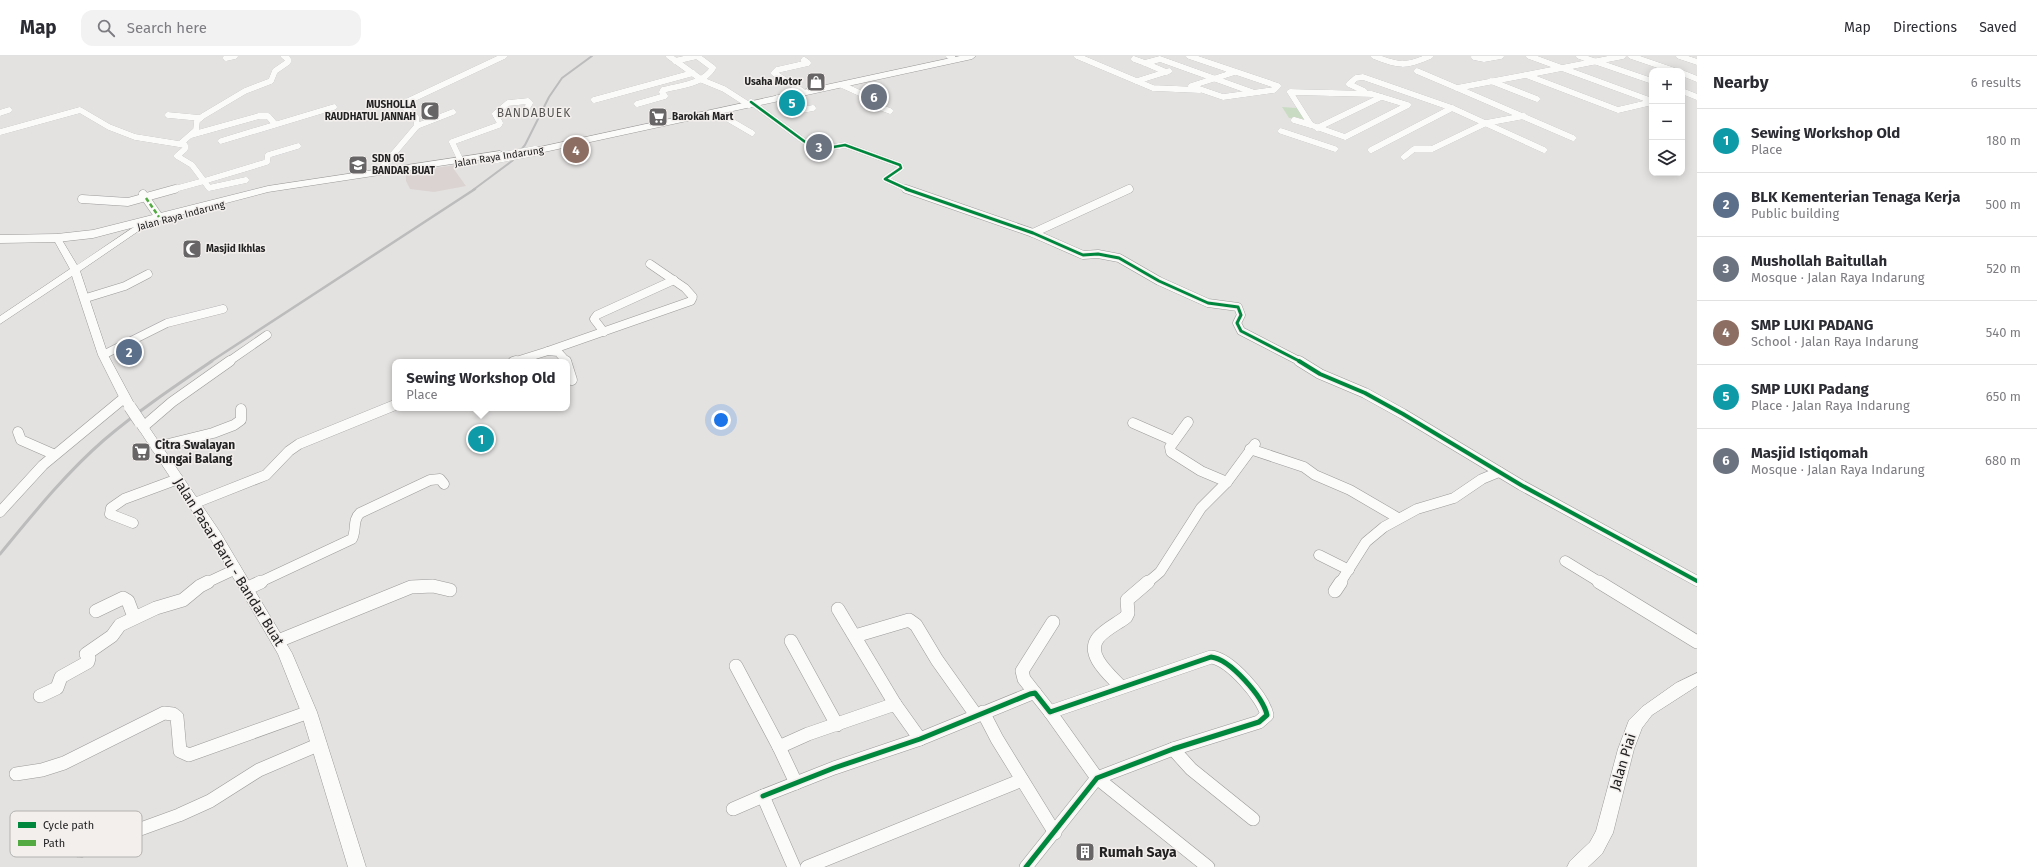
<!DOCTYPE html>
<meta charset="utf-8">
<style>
body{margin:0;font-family:"Fira Sans",sans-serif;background:#f2f2f3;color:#2b2b33}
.controls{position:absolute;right:12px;top:12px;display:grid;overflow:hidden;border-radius:8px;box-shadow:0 2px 10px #0003}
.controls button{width:36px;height:36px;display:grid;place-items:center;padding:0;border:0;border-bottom:1px solid #e1e1e2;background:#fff;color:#2b2b33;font:20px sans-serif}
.you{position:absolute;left:721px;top:364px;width:14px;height:14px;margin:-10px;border:3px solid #fff;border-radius:50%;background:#1a73e8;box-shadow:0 0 0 6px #1a73e833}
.badge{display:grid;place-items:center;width:26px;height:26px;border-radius:50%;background:#b45309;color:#fff;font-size:13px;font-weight:700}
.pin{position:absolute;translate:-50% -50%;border:2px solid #fff;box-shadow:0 1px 4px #0006}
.popup{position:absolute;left:392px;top:303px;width:178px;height:52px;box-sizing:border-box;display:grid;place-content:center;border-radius:8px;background:#fff;filter:drop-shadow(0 1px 3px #0005);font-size:13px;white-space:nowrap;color:#7c7c81}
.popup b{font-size:15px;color:#2b2b33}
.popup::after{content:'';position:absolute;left:50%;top:100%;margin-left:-8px;border:8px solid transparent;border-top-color:#fff}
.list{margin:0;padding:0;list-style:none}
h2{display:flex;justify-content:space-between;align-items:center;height:52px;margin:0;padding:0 16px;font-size:17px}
h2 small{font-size:13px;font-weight:400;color:#7c7c81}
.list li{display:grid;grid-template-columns:26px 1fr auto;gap:12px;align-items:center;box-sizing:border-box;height:64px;padding:0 16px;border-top:1px solid #e1e1e2}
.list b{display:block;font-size:15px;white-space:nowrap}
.list p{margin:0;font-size:13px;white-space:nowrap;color:#7c7c81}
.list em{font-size:13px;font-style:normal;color:#7c7c81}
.icon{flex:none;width:22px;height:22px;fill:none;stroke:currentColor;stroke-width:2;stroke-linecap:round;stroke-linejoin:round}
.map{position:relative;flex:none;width:1697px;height:811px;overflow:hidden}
header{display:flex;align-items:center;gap:24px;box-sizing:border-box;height:56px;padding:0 20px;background:#fff;border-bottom:1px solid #e1e1e2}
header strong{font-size:19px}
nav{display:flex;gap:22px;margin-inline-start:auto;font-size:14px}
.search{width:280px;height:36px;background:#f2f2f3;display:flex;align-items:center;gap:10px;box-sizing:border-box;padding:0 14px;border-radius:12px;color:#7c7c81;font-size:15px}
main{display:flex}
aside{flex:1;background:#fff}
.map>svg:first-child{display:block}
.built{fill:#dad3d1}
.green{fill:#c9dcc3}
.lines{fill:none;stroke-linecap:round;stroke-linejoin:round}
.minor-far3-casing{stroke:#9b9a99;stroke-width:6}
.minor-far2-casing{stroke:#9b9a99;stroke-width:9}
.minor-far1-casing{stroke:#9b9a99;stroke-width:11}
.minor-casing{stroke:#9b9a99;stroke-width:14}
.tertiary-casing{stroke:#9b9a99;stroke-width:1}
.trunk-casing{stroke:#9b9a99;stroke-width:1}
.minor-far3{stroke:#fbfbfa;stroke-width:6}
.minor-far2{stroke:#fbfbfa;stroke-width:8}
.minor-far1{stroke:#fbfbfa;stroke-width:10}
.minor{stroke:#fbfbfa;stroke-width:13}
.tertiary{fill:#fbfbfa;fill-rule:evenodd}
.trunk{fill:#fbfbfa;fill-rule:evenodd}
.rail-far2{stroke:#bcbcbc;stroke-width:2}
.rail-far1{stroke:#bcbcbc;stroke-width:2.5}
.rail{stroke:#bcbcbc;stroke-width:3}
.tertiary-bridge-casing{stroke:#9b9a99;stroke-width:13;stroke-linecap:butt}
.trunk-bridge-casing{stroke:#9b9a99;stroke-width:10;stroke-linecap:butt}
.tertiary-bridge{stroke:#fbfbfa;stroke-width:12}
.trunk-bridge{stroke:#fbfbfa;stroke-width:10}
.quiet{stroke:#53aa43;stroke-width:2.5;stroke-dasharray:4.5 2.5;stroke-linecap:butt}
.cycleway-far3-casing{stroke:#f2efed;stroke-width:4}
.cycleway-far2-casing{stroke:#f2efed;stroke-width:5}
.cycleway-far1-casing{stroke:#f2efed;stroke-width:6}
.cycleway-casing{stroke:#f2efed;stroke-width:8}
.cycleway-far3{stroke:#00873e;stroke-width:2.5}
.cycleway-far2{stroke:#00873e;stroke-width:3}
.cycleway-far1{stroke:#00873e;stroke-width:4}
.cycleway{stroke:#00873e;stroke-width:5}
.labels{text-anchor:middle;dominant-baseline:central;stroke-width:3;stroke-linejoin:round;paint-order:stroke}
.far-poi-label{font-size:10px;font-weight:bold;fill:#232222;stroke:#f2efed;text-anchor:start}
.far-street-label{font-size:10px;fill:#232222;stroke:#f2efed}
.far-quarter-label{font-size:12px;letter-spacing:1px;fill:#585654;stroke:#f2efed}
.poi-label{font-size:12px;font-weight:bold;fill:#232222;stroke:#f2efed;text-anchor:start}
.near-street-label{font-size:14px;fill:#232222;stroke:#f2efed}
.near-poi-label{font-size:14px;font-weight:bold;fill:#232222;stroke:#f2efed;text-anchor:start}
.key{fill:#f2efed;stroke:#b4b2b0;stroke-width:1}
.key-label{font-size:11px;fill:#232222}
</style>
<header>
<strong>Map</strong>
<div class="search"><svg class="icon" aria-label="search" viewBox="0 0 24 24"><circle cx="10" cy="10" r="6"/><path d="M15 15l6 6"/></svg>Search here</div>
<nav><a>Map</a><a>Directions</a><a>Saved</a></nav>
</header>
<main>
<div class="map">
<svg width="1697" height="811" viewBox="0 0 1697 811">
<rect width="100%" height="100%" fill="#e4e2e1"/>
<!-- built -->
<polygon class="built" points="456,109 453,112 466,130 434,136 410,133 406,125 406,116"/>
<!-- green -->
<polygon class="green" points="1282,51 1297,52 1304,63 1289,62"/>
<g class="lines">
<!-- minor-far3 casing -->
<g class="minor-far3-casing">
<g id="minor-far3">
<polyline points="669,0 702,24 724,33 749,49"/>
<polyline points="949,0 952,1"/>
<polyline points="1077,0 1153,32 1199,34"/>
<polyline points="1189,0 1278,30 1274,34 1223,41 1191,30 1235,16"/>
<path d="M 1374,0 C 1398,10 1406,11 1430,0"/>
<polyline points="1529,0 1652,45"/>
<polyline points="1579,0 1652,25"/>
<polyline points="1623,0 1526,19 1618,54 1652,46"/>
<polyline points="1631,0 1675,15"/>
<polyline points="1679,0 1697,6"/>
<polyline points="1474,1 1484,3 1501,0"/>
<polyline points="226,2 235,0"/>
<polyline points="1134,3 1145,7"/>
<polyline points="675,5 697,0"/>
<polyline points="1417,15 1457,32"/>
<polyline points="1166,16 1145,7 1160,3 1252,36"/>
<polyline points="1682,17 1697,23"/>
<polyline points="1526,19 1457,32 1573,82"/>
<polyline points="1137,25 1169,15"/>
<polyline points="1491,25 1537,43"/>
<polyline points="842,29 864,39 866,46 890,55"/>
<polyline points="802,35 774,17 777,14 808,7 804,4"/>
<polyline points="1364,35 1349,28 1356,22 1363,21 1452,52"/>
<polyline points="1682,35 1697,41"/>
<polygon points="1290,36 1372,38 1408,49 1345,81 1311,69"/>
<polyline points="778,42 797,55 813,52"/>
<polyline points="594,44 693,17"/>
<polyline points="751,46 816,94 845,89 900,109 901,112 885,123 909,134"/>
<path d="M 637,48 L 665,40 L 662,36 L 663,34 C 681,29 702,29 713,12 L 697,0"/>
<polyline points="716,56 752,77"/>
<polyline points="0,57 9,54"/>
<polyline points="168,59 200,62"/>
<polyline points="1294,64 1311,69"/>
<polyline points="417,70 453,56"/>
<polyline points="1317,72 1381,41"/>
<polyline points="1281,75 1335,93"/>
<polyline points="0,76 80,54 109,71 135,81 185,89 185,93 177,100 192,109 204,125 171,134"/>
<polyline points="191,79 259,60 268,60 275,68"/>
<polyline points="221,85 334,51"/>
<polyline points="180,88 196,74 197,65 203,60 245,35 271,25 275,15 288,6 288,3 284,0"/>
<polyline points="1371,94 1452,52 1544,94"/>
<polyline points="1404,101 1414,93 1432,93 1486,67 1524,60"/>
<polyline points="460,103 452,86 499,69 500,67 495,58 508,47 528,45 530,47 527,52"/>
<polyline points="378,116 417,70 416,61 405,52 404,47 504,0"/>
<polyline points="246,124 209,132 204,125 267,106 268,99 298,90"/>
<polyline points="1127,134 1129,133"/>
</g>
</g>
<!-- minor-far2 casing -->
<g class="minor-far2-casing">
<g id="minor-far2">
<polyline points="906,133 1033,177 1083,199 1098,198 1119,202 1159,225 1208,247 1238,251 1241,259 1237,267 1241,275 1301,306"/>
<polyline points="143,138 159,161"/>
<polyline points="82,143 128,146 175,133"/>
<polyline points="1033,177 1129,133"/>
<polyline points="86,242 125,230 148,218"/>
<polyline points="604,276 594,263 597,259 674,224"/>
<polyline points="548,295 691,245 693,241 685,232 650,208"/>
<polyline points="103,299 167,267 223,253"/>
<polyline points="228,306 267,279"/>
<polyline points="513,306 548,295 558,296 567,306"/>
</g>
</g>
<!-- minor-far1 casing -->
<g class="minor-far1-casing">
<g id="minor-far1">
<polyline points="566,305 572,324"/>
<polyline points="1299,305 1320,318 1365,337 1403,358 1521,429 1697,525"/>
<polyline points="513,306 516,305"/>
<polyline points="1188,366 1170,391 1171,396 1201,415 1227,426"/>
<polyline points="1133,367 1174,385"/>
<polyline points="143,371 172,346 230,305"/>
<polyline points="18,376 21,384 53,398"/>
<polyline points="156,391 213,377 234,369 241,364 241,353"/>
<polyline points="1250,393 1304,411 1315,419 1350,434 1398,462"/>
<polyline points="195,447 266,419 289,395 299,388 395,349"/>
<polyline points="0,456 43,409 124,342"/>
<polyline points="133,467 110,458 111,452 124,443 178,423"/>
<polyline points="1319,499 1349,514"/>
<polyline points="1565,505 1601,527"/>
<polyline points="206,527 236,513"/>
<path d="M 258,527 L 352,483 C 357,474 352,464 360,457 L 430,424 L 440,423 L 444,428"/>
<polyline points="1147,527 1160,516 1201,452 1227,426 1255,388"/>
<polyline points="1340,527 1366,486 1384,471 1417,453 1454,442 1482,423 1499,416"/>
</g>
</g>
<!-- minor casing -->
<g class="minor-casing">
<g id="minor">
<polyline points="1599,526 1697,586"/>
<polyline points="248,532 261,526"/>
<polyline points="1335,535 1341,526"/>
<polyline points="838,553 895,648"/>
<polyline points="96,555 123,542 128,545 134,561"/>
<polyline points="855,580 909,564 916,569 937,604 976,659"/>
<polyline points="278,585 411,531 433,530 450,534"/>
<polyline points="791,585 837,669"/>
<polyline points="736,610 779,691 808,678 895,648 920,683"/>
<path d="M 1121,631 C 1110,619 1085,599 1098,582 C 1105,573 1117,568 1126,561 L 1128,557 L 1127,544 L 1148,526"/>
<polyline points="1035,637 1024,623 1022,615 1053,566"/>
<polyline points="40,640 57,632 61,621 88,606 89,602 86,598 112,580 120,569 156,552 183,544 200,530 208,526"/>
<polyline points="983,656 997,683 1055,777"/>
<polyline points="1050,656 1097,722 1208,811"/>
<polyline points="779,691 796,727"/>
<polyline points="1173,693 1191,713 1253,763"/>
<polyline points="16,718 42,714 64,707 164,657 173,658 177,661 180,695 189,699 309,656"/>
<path d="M 763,740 L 834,712 L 920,683 L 1030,638 L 1035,637 L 1050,656 L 1211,601 C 1230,603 1263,641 1267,659 L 1259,666 L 1173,693 L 1097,722 L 1026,811"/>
<polyline points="733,753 763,740 794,811"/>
<polyline points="66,780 69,790 80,795 179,759 210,745 259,714 320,688"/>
<polyline points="807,811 1022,724"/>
</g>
</g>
<!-- tertiary casing -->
<g class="tertiary-casing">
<g id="tertiary">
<polygon points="137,169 141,172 140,174 80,215 108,299 136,351 130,354 124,351 98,299 72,220 0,268 0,260 70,213 55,186 56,184 62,184 77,209"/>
<polygon points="140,363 144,364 220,476 292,597 317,656 366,811 348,811 301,656 278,598 210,482 134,366"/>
<polygon points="1697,617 1697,630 1652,659 1642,672 1634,693 1613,777 1602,798 1588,811 1567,811 1570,805 1590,786 1596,775 1618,693 1629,664 1642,651 1676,627"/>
</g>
</g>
<!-- trunk casing -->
<g class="trunk-casing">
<g id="trunk">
<polygon points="960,0 976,0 972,3 535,98 530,95 535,92"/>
<polygon points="500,95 505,98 504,100 268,136 93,182 57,186 0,187 0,179 57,178 93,174 268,130"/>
</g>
</g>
<!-- minor-far3 -->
<use href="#minor-far3" class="minor-far3"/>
<!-- minor-far2 -->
<use href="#minor-far2" class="minor-far2"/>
<!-- minor-far1 -->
<use href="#minor-far1" class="minor-far1"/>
<!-- minor -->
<use href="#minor" class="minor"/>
<!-- tertiary -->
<use href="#tertiary" class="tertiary"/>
<!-- trunk -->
<use href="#trunk" class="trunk"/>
<!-- rail-far2 -->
<polyline class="rail-far2" points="473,134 512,105 525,89 549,41 562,22 592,0"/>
<!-- rail-far1 -->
<polyline class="rail-far1" points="210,306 475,133"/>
<!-- rail -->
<path class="rail" d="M 0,498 C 33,458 65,418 104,384 C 138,355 175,330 212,305"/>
<!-- tertiary-bridge casing -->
<g class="tertiary-bridge-casing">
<polyline id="tertiary-bridge" points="130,351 140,366"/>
</g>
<!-- trunk-bridge casing -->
<g class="trunk-bridge-casing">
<polyline id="trunk-bridge" points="497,102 535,95"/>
</g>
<!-- tertiary-bridge -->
<use href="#tertiary-bridge" class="tertiary-bridge"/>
<!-- trunk-bridge -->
<use href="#trunk-bridge" class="trunk-bridge"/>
<!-- quiet -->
<polyline class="quiet" points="146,142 159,161"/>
<!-- cycleway-far3 casing -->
<g class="cycleway-far3-casing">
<polyline id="cycleway-far3" points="751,46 816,94 845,89 900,109 901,112 885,123 909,134"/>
</g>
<!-- cycleway-far2 casing -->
<g class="cycleway-far2-casing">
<polyline id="cycleway-far2" points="906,133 1033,177 1083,199 1098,198 1119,202 1159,225 1208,247 1238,251 1241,259 1237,267 1241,275 1301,306"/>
</g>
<!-- cycleway-far1 casing -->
<g class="cycleway-far1-casing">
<polyline id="cycleway-far1" points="1299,305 1320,318 1365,337 1403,358 1521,429 1697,525"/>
</g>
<!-- cycleway casing -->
<g class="cycleway-casing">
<path id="cycleway" d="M 763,740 L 834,712 L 920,683 L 1030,638 L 1035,637 L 1050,656 L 1211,601 C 1230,603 1263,641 1267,659 L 1259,666 L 1173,693 L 1097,722 L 1026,811"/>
</g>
<!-- cycleway-far3 -->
<use href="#cycleway-far3" class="cycleway-far3"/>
<!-- cycleway-far2 -->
<use href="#cycleway-far2" class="cycleway-far2"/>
<!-- cycleway-far1 -->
<use href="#cycleway-far1" class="cycleway-far1"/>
<!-- cycleway -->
<use href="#cycleway" class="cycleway"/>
</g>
<!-- icons -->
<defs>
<g id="shop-square" transform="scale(1)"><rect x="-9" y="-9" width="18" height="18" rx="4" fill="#676565" stroke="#f2efed"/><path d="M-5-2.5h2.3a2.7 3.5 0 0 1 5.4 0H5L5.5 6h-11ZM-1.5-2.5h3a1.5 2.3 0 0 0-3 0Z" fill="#fff"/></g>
<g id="mosque-square" transform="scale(1)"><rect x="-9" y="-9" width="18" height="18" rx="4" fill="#676565" stroke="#f2efed"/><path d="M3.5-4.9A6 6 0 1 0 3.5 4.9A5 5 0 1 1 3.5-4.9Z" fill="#fff"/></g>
<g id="supermarket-square" transform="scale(1)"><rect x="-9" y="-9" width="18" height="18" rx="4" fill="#676565" stroke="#f2efed"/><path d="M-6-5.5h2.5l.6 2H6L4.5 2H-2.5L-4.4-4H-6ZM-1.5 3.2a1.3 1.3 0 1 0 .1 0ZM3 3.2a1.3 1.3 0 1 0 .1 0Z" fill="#fff"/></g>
<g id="school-square" transform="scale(1)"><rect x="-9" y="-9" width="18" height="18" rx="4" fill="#676565" stroke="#f2efed"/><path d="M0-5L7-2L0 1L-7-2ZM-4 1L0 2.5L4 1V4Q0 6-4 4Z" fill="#fff"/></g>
<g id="building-square" transform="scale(1)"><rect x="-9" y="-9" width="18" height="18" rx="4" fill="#676565" stroke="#f2efed"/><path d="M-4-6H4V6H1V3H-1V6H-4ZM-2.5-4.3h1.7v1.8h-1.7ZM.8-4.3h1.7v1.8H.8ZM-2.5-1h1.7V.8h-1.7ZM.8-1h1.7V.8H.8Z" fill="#fff"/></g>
</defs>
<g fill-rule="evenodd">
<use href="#shop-square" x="816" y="26"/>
<use href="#mosque-square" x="430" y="55"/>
<use href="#supermarket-square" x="658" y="61"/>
<use href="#school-square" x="358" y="109"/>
<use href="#mosque-square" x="192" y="193"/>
<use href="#supermarket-square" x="141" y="396"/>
<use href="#building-square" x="1085" y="796"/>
</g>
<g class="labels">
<!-- far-poi labels -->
<g class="far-poi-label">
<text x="802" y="26" text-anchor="end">Usaha Motor</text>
<text x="416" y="49" text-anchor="end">MUSHOLLA<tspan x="416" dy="12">RAUDHATUL JANNAH</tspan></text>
<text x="672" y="61">Barokah Mart</text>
<text x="372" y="103">SDN 05<tspan x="372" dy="12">BANDAR BUAT</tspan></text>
<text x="206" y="193">Masjid Ikhlas</text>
</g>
<!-- far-street labels -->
<g class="far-street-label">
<text transform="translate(499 101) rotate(-9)">Jalan Raya Indarung</text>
<text transform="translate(181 160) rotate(-15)">Jalan Raya Indarung</text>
</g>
<!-- far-quarter labels -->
<g class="far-quarter-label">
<text x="534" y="57">BANDABUEK</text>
</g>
<!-- poi labels -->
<g class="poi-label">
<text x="155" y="389">Citra Swalayan<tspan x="155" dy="14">Sungai Balang</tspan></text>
</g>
<!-- near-street labels -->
<g class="near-street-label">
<text transform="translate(229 506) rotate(58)">Jalan Pasar Baru - Bandar Buat</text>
<text transform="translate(1623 706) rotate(-73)">Jalan Piai</text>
</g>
<!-- near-poi labels -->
<g class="near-poi-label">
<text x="1099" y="796">Rumah Saya</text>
</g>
</g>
<!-- legend -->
<rect x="10" y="755" width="132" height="46" rx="6" class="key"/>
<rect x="18" y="766" width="18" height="6" fill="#00873e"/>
<rect x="18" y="784" width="18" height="6" fill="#53aa43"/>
<g class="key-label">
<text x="43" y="773">Cycle path</text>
<text x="43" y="791">Path</text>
</g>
</svg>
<div class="controls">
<button>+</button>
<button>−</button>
<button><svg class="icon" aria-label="layers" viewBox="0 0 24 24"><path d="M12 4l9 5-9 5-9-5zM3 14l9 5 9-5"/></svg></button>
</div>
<div class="you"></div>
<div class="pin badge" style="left:481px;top:383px;background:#0f9aa8">1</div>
<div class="popup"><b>Sewing Workshop Old</b>Place</div>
<div class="pin badge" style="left:129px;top:296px;background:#5c6f8a">2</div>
<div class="pin badge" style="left:819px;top:91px;background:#6b7280">3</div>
<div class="pin badge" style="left:576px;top:94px;background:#8d6e63">4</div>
<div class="pin badge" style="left:792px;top:47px;background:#0f9aa8">5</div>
<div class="pin badge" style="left:874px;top:41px;background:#6b7280">6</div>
</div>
<aside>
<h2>Nearby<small>6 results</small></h2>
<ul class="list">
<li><span class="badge" style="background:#0f9aa8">1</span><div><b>Sewing Workshop Old</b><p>Place</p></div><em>180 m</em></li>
<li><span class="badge" style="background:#5c6f8a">2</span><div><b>BLK Kementerian Tenaga Kerja</b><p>Public building</p></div><em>500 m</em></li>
<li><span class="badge" style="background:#6b7280">3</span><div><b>Mushollah Baitullah</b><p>Mosque · Jalan Raya Indarung</p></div><em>520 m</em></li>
<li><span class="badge" style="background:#8d6e63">4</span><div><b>SMP LUKI PADANG</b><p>School · Jalan Raya Indarung</p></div><em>540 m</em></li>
<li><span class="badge" style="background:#0f9aa8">5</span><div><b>SMP LUKI Padang</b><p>Place · Jalan Raya Indarung</p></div><em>650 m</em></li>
<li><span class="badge" style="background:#6b7280">6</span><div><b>Masjid Istiqomah</b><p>Mosque · Jalan Raya Indarung</p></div><em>680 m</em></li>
</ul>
</aside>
</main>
